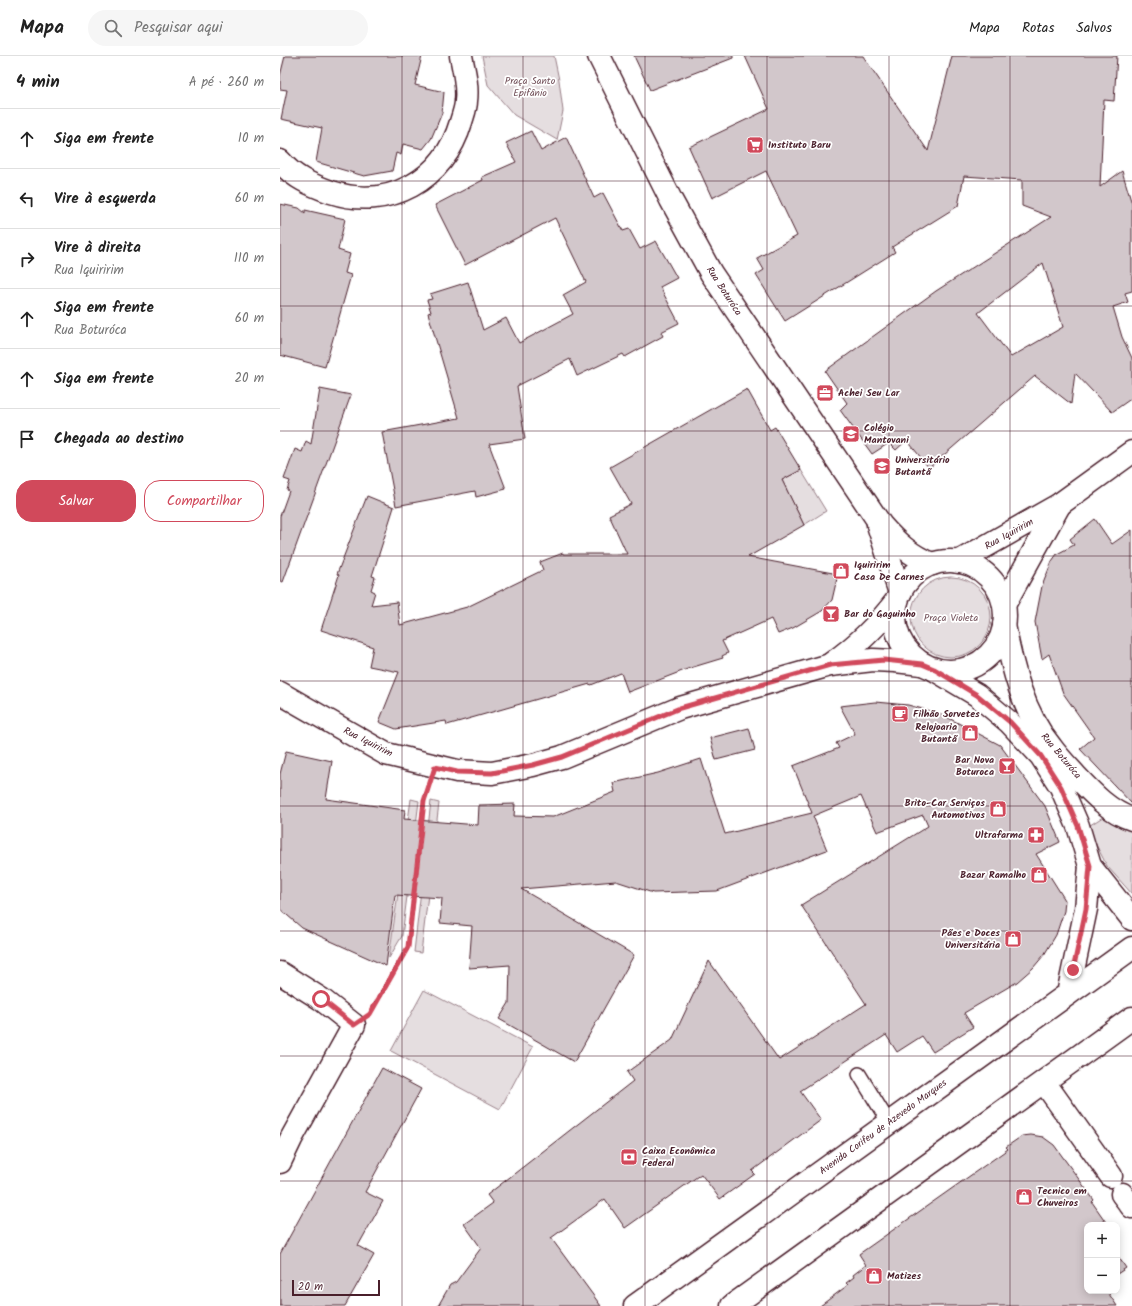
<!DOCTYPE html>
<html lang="pt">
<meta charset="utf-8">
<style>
body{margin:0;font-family:Kalam,sans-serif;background:#f6f6f6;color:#222}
.controls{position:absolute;right:12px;bottom:12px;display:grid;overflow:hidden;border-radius:8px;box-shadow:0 2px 10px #0003}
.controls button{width:36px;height:36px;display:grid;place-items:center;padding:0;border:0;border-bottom:1px solid #e0e0e0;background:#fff;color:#222;font:20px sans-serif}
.scale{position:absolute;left:12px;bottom:10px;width:88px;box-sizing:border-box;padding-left:4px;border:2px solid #4a1f2b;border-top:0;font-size:11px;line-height:14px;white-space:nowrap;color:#4a1f2b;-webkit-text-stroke:3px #fff;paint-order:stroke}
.stop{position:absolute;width:12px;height:12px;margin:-9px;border:3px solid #d1495b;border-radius:50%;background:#fff}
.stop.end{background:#d1495b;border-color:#fff;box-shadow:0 1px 4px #0008}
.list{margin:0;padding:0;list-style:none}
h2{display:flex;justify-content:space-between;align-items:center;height:52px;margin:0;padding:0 16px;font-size:17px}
h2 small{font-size:13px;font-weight:400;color:#767676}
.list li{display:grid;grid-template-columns:26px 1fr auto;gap:12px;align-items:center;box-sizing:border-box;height:60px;padding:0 16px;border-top:1px solid #e0e0e0}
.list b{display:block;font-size:15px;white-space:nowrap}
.list p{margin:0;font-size:13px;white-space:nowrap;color:#767676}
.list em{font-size:13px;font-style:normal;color:#767676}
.actions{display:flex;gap:8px;padding:12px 16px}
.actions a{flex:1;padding:9px 0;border:1px solid #d1495b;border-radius:16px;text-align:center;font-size:14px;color:#d1495b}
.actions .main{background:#d1495b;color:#fff}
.icon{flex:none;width:22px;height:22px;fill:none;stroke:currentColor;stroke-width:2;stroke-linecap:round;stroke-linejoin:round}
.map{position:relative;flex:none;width:852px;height:1250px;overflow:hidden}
header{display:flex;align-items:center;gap:24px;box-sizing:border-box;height:56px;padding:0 20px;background:#fff;border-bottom:1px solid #e0e0e0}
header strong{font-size:19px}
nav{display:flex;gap:22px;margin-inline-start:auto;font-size:14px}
.search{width:280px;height:36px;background:#f6f6f6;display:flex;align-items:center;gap:10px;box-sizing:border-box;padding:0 14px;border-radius:22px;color:#767676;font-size:15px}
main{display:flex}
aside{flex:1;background:#fff}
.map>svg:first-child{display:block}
.green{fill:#e5dee0;stroke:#987e86}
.building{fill:#d2c7cb;stroke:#4a1f2b;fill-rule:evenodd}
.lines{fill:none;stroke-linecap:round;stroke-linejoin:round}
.lane-casing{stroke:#4a1f2b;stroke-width:16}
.street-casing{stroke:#4a1f2b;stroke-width:25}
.primary-casing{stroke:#4a1f2b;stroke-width:25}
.path{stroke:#4a1f2b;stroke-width:2.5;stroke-dasharray:3 3;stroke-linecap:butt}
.lane{stroke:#fff;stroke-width:13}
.street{stroke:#fff;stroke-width:22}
.primary{stroke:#fff;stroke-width:22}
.route{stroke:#d1495b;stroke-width:5}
.grid{fill:none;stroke:#4a1f2b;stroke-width:1;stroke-opacity:0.55}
.labels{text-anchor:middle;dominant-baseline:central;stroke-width:3.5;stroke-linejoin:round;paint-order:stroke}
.park-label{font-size:10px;fill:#714f58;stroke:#fff}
.poi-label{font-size:10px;font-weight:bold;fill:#4a1f2b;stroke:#fff;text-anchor:start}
.street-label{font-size:10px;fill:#4a1f2b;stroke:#fff}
</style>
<header>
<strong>Mapa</strong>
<div class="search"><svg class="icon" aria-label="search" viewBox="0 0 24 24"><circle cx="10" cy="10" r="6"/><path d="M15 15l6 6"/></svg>Pesquisar aqui</div>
<nav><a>Mapa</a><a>Rotas</a><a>Salvos</a></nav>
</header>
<main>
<aside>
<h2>4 min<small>A pé · 260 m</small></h2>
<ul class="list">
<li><svg class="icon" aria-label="ahead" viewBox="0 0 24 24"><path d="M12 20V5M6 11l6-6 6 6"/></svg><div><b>Siga em frente</b></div><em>10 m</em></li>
<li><svg class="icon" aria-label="left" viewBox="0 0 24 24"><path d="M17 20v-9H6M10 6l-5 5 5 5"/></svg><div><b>Vire à esquerda</b></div><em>60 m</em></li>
<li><svg class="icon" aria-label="right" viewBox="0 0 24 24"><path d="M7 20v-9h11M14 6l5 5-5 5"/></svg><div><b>Vire à direita</b><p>Rua Iquiririm</p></div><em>110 m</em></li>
<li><svg class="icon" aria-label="ahead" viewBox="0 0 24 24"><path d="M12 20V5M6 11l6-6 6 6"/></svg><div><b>Siga em frente</b><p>Rua Boturóca</p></div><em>60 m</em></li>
<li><svg class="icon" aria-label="ahead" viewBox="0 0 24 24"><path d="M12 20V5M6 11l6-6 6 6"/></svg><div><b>Siga em frente</b></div><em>20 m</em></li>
<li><svg class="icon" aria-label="arrive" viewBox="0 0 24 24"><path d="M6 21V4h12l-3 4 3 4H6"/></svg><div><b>Chegada ao destino</b></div></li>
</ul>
<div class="actions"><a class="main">Salvar</a><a>Compartilhar</a></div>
</aside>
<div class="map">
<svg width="852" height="1250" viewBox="0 0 852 1250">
<rect width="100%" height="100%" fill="#fff"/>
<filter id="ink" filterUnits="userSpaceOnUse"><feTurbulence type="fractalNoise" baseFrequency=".025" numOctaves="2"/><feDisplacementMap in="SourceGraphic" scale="8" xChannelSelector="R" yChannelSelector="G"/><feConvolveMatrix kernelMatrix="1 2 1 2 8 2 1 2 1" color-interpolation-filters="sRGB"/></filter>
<g filter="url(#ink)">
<!-- green -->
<g class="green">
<polygon points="202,0 274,0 279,24 283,55 277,84 234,59 208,29"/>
<polygon points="521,414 546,455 524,469 502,424"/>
<circle cx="671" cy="561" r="40"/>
<polygon points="131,743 139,745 122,880 109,902"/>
<polygon points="151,745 159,747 141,897 134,896"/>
<polygon points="826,759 852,770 852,838 827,810 807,771"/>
<polygon points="144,934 253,991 220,1053 111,995"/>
</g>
<!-- building -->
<g class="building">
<polygon points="5,0 142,0 135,29 164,36 162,57 151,83 143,93 123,88 121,99 116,97 112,115 84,120 36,106 42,72 1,63 7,34 0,33 0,20"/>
<polygon points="354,0 453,0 453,2 370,34"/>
<path d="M 465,0 L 583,0 L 648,95 L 672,0 L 837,0 L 834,45 L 824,44 L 820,131 L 842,115 L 852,148 L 852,235 L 845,237 L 848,246 L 833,251 L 842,281 L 852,302 L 852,342 L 832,356 L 795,317 L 791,348 L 755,320 L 649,412 L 627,384 L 616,394 L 609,387 L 592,398 L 560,354 L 567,347 L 545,315 L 656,235 L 771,161 L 742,150 L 742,124 L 684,120 L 678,150 L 612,191 L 615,196 L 505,265 L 476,219 L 484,214 L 477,202 L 517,180 L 486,115 L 432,142 L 409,91 L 489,53 ZM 763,207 L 783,271 L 731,301 L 698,257 Z"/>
<polygon points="251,75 261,95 286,81 314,142 323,137 343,175 349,173 360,193 376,185 397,222 380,231 399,267 381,276 383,280 345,301 343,298 297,320 290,303 237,330 245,383 209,388 226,433 196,441 195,435 116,450 102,376 179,362 148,257 151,256 147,244 152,243 150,238 188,226 203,274 226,262 239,287 293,258 283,239 306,226 275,162 185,209 155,149 203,124 202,121 236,106 226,87"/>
<polygon points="0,148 19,152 25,157 25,154 65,163 58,194 70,198 65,217 71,219 45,311 0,299"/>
<polygon points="40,333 71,339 3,526 0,525 0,460 9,435 7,434 10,425 4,423 15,393 22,396 26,385 31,388"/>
<polygon points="467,333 490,374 495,371 521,414 502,424 524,469 468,501 558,518 552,544 542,555 513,572 498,578 491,563 442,585 448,597 442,600 443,602 410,612 348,636 341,617 311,629 310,628 167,669 166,665 116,673 99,666 119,616 89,610 93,591 41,574 59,519 57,518 87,440 114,451 92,520 95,521 91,534 95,536 91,549 117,546 120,569 187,551 263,514 260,506 283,497 283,498 347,498 329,459 351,448 330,411"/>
<polygon points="815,463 832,488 852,474 852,748 800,693 814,681 783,637 769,598 762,603 755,566 762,530 772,505 777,498 794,489 790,483"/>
<polygon points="595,646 628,649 661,658 720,689 765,750 780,786 756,798 785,844 784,855 776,879 764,899 753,912 737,926 684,957 693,971 653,996 642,980 617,996 606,979 520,1035 541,1064 472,1115 475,1118 440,1143 421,1118 345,1172 325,1143 271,1182 321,1250 158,1250 170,1229 176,1226 201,1192 184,1168 213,1147 207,1139 353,1025 347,1016 392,984 429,905 499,1004 586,948 521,849 648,770 643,759 597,776 581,740 533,760 547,794 437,835 373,837 336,825 241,833 354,899 294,1006 219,963 229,947 230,909 189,912 192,870 160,867 162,842 115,839 106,910 22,872 0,853 0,718 6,695 52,705 46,743 125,754 124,763 198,769 199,749 235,748 234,760 273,761 335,736 333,727 378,717 421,703 445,778 532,757 513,710 559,692 556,687 575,678 560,650"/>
<polygon points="469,672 475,694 436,704 430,682"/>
<polygon points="102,1012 141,1033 85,1136 103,1145 78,1190 94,1199 65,1250 0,1250 0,1198"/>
<polygon points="751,1079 763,1081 774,1089 814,1144 812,1146 828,1169 807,1169 807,1235 827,1235 837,1250 540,1250 568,1229 566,1227 574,1221 573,1219 586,1209 579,1198 728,1093 726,1091 742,1080"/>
<polygon points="837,1199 846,1212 837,1218"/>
</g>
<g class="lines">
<!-- lane casing -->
<g class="lane-casing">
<polyline id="lane" points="579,1018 609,1067"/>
</g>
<!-- street casing -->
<g class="street-casing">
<g id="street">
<path d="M 319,0 L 391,144 L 431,217 L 601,469 C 616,486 631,500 652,508"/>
<path d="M 0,105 C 13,121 31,129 51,136 C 109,155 164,124 181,66 C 183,59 186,52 186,45 C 188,30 184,15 181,0"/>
<polyline points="598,469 620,537"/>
<circle cx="670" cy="560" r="55"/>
<polyline points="678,506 780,448 852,396"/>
<polyline points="724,549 780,448"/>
<path d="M 724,569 C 732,611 743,657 771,691 C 779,702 788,711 797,721 C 813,738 830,756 852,763"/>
<path d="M 552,607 C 578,589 598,569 617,544"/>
<polyline points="655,614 697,639 729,666 761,700 781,731 798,770 810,810 852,863"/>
<polyline points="0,637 106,698 177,715 212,717 253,709 282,701 400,652 550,609 593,604 615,605 642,608"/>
<polyline points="0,917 41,943 74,969 11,1083 0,1106"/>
<polyline points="764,1026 831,1120"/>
<polyline points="842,1138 852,1151"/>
</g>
</g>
<!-- primary casing -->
<g class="primary-casing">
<g id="primary">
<polyline points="788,938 806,853 810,810"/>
<polyline points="355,1250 852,892"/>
<polyline points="452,1250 852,962"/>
</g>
</g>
<!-- path -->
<polyline class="path" points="93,952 128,891 144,745 148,734"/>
<!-- lane -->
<use href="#lane" class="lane"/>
<!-- street -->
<use href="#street" class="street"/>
<!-- primary -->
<use href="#primary" class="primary"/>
</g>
</g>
<g class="lines" filter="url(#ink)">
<!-- route -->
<polyline class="route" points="41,943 74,969 90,958 128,891 144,745 155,711 177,716 212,717 253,709 282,701 400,652 550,609 604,604 642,608 654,613 697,639 730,666 761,700 781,731 798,770 810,810 806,853 793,914"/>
</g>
<!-- grid -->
<path class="grid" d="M 122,0 L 122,1250M 243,0 L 243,1250M 365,0 L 365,1250M 487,0 L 487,1250M 609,0 L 609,1250M 730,0 L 730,1250M 0,125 L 852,125M 0,250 L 852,250M 0,375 L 852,375M 0,500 L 852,500M 0,625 L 852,625M 0,750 L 852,750M 0,875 L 852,875M 0,1000 L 852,1000M 0,1125 L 852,1125"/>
<!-- icons -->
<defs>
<g id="supermarket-square" transform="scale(0.9)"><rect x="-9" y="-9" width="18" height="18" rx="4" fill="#d1495b" stroke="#fff"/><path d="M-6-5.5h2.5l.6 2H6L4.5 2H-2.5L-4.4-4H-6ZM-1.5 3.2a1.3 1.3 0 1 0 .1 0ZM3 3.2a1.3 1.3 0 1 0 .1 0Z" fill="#fff"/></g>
<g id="office-square" transform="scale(0.9)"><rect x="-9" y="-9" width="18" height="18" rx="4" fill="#d1495b" stroke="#fff"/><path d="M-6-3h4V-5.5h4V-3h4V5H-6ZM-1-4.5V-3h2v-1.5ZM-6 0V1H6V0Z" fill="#fff"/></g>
<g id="school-square" transform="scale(0.9)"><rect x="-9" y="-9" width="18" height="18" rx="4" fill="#d1495b" stroke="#fff"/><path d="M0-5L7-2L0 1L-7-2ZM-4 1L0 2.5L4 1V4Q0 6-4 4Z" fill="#fff"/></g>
<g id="university-square" transform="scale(0.9)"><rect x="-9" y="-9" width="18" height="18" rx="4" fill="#d1495b" stroke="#fff"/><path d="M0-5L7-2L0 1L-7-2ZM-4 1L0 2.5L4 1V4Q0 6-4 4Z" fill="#fff"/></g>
<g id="shop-square" transform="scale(0.9)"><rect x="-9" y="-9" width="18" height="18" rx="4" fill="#d1495b" stroke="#fff"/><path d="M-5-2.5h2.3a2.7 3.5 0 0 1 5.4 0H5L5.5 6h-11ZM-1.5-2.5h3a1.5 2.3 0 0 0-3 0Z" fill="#fff"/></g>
<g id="bar-square" transform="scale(0.9)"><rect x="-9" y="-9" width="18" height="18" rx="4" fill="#d1495b" stroke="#fff"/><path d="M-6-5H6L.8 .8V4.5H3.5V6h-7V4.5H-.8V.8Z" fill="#fff"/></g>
<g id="cafe-square" transform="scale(0.9)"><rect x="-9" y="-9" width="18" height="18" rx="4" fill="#d1495b" stroke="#fff"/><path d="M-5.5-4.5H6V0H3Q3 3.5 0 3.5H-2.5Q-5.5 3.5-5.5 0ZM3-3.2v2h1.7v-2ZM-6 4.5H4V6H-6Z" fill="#fff"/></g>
<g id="pharmacy-square" transform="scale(0.9)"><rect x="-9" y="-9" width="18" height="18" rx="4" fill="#d1495b" stroke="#fff"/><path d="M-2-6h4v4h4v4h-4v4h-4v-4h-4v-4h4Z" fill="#fff"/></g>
<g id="bank-square" transform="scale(0.9)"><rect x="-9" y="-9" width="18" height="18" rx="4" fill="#d1495b" stroke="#fff"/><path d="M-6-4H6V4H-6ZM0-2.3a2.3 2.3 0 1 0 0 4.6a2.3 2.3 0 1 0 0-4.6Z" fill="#fff"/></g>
</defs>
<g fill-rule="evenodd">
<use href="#supermarket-square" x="475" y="89"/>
<use href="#office-square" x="545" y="337"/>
<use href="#school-square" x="571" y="378"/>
<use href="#university-square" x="602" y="410"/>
<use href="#shop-square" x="561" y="515"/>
<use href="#bar-square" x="551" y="558"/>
<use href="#cafe-square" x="620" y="658"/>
<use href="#shop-square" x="690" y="677"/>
<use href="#bar-square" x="727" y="710"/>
<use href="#shop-square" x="718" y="753"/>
<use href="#pharmacy-square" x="756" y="779"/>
<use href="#shop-square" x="759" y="819"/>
<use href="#shop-square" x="733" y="883"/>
<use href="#bank-square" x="349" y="1101"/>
<use href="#shop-square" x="744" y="1141"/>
<use href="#shop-square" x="594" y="1220"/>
</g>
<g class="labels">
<!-- park labels -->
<g class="park-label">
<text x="250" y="25">Praça Santo<tspan x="250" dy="12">Epifânio</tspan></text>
<text x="671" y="562">Praça Violeta</text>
</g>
<!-- poi labels -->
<g class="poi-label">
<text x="488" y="89">Instituto Baru</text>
<text x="558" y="337">Achei Seu Lar</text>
<text x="584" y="372">Colégio<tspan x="584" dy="12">Mantovani</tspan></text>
<text x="615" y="404">Universitário<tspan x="615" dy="12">Butantã</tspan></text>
<text x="574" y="509">Iquiririm<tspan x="574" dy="12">Casa De Carnes</tspan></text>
<text x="564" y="558">Bar do Gaguinho</text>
<text x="633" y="658">Filhão Sorvetes</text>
<text x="677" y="671" text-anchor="end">Relojoaria<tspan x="677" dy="12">Butantã</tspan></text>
<text x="714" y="704" text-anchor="end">Bar Nova<tspan x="714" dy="12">Boturoca</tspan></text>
<text x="705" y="747" text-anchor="end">Brito-Car Serviços<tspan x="705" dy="12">Automotivos</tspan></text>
<text x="743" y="779" text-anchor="end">Ultrafarma</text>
<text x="746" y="819" text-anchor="end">Bazar Ramalho</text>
<text x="720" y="877" text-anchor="end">Pães e Doces<tspan x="720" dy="12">Universitária</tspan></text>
<text x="362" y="1095">Caixa Econômica<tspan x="362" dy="12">Federal</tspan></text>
<text x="757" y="1135">Tecnico em<tspan x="757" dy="12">Chuveiros</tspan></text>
<text x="607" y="1220">Matizes</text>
</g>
<!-- street labels -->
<g class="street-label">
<text transform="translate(444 235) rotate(57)">Rua Boturóca</text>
<text transform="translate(729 478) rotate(-29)">Rua Iquiririm</text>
<text transform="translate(88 686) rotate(27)">Rua Iquiririm</text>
<text transform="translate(781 700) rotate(50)">Rua Boturóca</text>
<text transform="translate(603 1071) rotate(-36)">Avenida Corifeu de Azevedo Marques</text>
</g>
</g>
</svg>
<div class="controls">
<button>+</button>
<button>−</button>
</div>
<div class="scale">20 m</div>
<div class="stop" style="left:41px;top:943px"></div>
<div class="stop end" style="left:793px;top:914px"></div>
</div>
</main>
